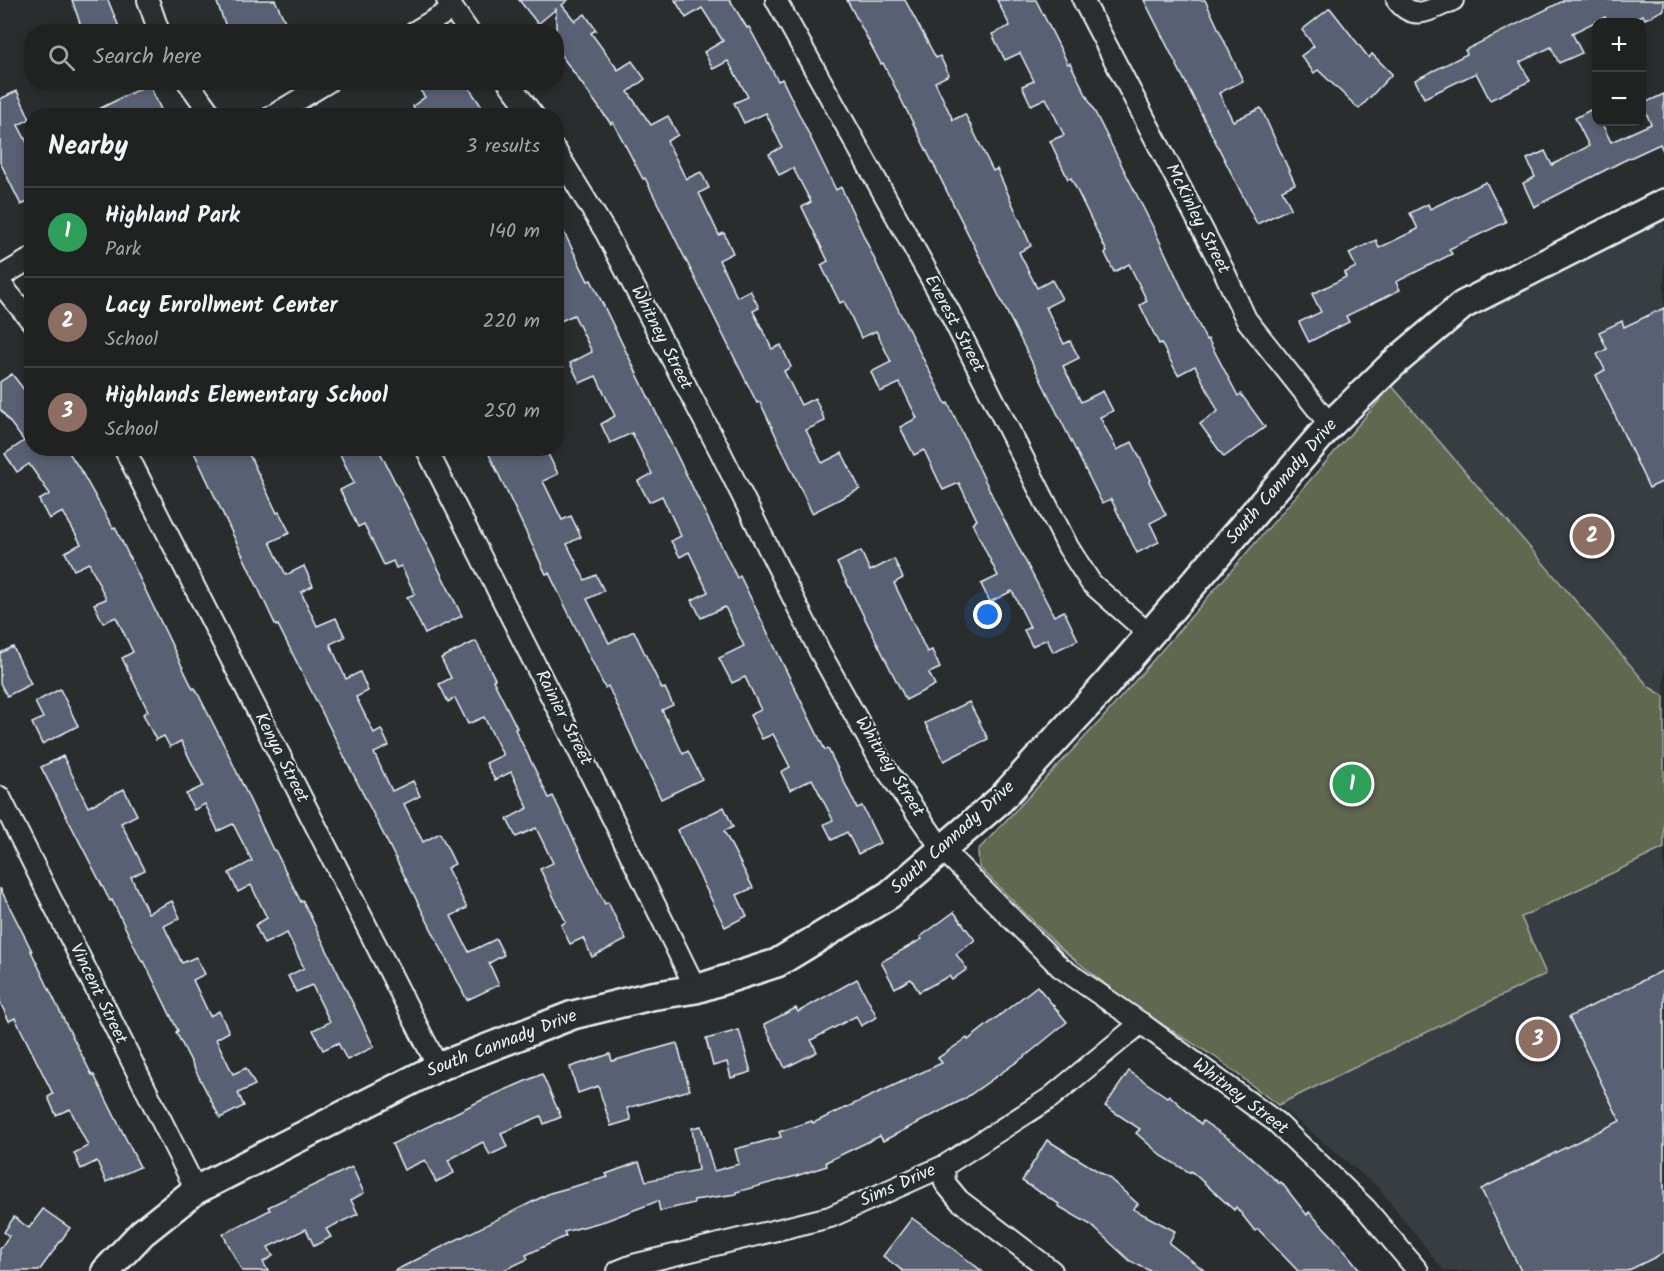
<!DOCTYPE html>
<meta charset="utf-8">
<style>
body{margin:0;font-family:Kalam,sans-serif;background:#282a2a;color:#f1f3f6}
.controls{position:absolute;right:18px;top:18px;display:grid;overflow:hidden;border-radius:12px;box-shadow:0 3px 9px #0003}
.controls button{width:54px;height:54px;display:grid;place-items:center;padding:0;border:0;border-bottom:2px solid #3d3f40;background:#202222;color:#f1f3f6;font:30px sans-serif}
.you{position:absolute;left:988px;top:615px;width:21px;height:21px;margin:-15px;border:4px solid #fff;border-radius:50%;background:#1a73e8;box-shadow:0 0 0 9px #1a73e833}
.badge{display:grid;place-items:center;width:39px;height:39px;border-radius:50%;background:#2563eb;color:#fff;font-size:20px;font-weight:700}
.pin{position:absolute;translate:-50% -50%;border:3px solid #fff;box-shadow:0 2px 6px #0006}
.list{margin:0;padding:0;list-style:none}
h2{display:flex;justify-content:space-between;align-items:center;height:78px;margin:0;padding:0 24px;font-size:26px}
h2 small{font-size:20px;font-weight:400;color:#a2a4a5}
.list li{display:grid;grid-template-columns:39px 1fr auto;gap:18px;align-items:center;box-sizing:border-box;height:90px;padding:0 24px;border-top:2px solid #3d3f40}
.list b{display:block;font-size:22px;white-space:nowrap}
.list p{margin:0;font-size:20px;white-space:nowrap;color:#a2a4a5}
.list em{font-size:20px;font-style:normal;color:#a2a4a5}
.icon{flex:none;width:33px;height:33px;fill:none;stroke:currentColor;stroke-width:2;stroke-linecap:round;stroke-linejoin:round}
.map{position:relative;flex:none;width:1664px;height:1271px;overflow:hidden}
.search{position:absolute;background:#202222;box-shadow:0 3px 9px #0003;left:24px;top:24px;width:540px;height:66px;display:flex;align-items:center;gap:15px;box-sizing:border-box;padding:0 21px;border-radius:24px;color:#a2a4a5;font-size:22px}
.panel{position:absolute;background:#202222;box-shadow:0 3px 9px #0003;left:24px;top:108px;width:540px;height:348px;border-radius:24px}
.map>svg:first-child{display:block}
.built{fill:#383d43}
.green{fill:#60684f;stroke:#a4aca4;stroke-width:1.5}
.building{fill:#5a6173;stroke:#e8f1f8;stroke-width:1.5}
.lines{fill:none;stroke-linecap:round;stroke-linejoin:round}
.street-casing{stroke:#e8f1f8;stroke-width:24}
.secondary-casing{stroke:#e8f1f8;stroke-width:32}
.street{stroke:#2a2d2e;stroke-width:20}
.secondary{stroke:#2a2d2e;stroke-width:27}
.labels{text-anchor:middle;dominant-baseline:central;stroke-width:4.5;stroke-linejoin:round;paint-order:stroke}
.street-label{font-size:18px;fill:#e8f1f8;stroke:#2a2d2e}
</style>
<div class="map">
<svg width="1664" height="1271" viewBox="0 0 1664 1271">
<rect width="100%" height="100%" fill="#2a2d2e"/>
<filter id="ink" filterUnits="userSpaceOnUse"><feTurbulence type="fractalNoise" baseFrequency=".0167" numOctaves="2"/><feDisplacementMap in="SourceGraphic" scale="12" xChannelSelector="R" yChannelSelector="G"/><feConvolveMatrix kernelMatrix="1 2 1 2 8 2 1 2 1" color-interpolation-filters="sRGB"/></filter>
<g filter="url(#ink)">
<!-- built -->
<g class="built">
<polygon points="1664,221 1664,696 1649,687 1392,386 1442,340 1498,305"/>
<polygon points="1664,848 1664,1271 1444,1271 1379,1188 1278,1105 1546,974 1521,917"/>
</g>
<!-- green -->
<polygon class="green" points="1392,386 1649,687 1664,696 1664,848 1521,917 1546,974 1278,1105 1215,1057 1134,1007 1059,947 979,867 978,850 1101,720"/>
<!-- building -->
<g class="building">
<polygon points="72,0 108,0 121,32 83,32"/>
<polygon points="216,0 275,0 290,32 228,32"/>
<polygon points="519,0 568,0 562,5 575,21 585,14 596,30 591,33 618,70 632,61 645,79 628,92 651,125 668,116 678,135 667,141 686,179 701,172 709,188 699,193 719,235 724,233 733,253 719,260 737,297 750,290 759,308 753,311 772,349 781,345 791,367 784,371 801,405 815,398 825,421 806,430 822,463 842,453 860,489 812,513 760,402 757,403 645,178 643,179 613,122 611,124 556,48 556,9 538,24"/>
<polygon points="675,0 730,0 747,28 749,27 778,81 782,79 836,190 841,187 892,297 946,404 948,403 999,510 1054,616 1064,611 1078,640 1053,652 1047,639 1032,646 1024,630 1030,627 1012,591 990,602 981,584 998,576 972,523 977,520 959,483 943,490 924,450 914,455 900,427 917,418 900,383 880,392 871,372 891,362 876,331 861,338 844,301 840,303 821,265 828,261 802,207 811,202 793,168 779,175 769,154 782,147 766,113 744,123 734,103 748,97 728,61 713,69 704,52 723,41 702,8 686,18"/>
<polygon points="847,0 905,0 936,58 940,56 949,75 935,82 953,120 965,114 993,171 997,169 1031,246 1019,252 1037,288 1052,280 1062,299 1046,307 1064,344 1070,341 1079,358 1063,366 1081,402 1103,391 1113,411 1100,417 1117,450 1132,442 1151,480 1149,481 1166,515 1150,523 1159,542 1137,553 1111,499 1102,503 883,63 881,64"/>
<polygon points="997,0 1036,0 1068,64 1070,63 1154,229 1206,340 1208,339 1238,396 1241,394 1265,427 1224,457 1200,424 1218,411 1195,366 1178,375 1161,343 1159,344 1140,305 1147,301 1129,264 1114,272 1105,253 1107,252 1071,178 1068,179 1050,141 1064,135 1046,98 1031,105 1022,86 1034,81 1020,53 1005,60 992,34 1010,26"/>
<polygon points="1144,0 1205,0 1243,81 1219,93 1233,121 1261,108 1295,184 1282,190 1291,208 1257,224"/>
<polygon points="1565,0 1664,0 1664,10 1645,19 1643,15 1628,22 1608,22 1605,17 1572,33 1582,53 1559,63 1551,47 1520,62 1530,81 1490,100 1476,73 1424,98 1415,80 1467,54 1465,50"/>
<polygon points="1330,8 1369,58 1372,54 1392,74 1359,109 1318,70 1314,73 1301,56 1314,46 1302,30"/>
<polygon points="414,82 465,82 488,116 419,116 413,106 425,97"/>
<polygon points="149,84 164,116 85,116"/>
<polygon points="17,91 30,119 18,125 32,152 32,200 21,205 0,162 0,99"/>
<polygon points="1664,94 1664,153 1660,144 1621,162 1534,207 1523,183 1535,177 1527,159 1545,151 1552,165 1589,146 1575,118 1594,108 1596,122 1601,122 1611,142 1651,124 1642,104"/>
<polygon points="1486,182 1506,222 1449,249 1452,254 1396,282 1400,290 1346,316 1349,322 1309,342 1299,322 1321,312 1312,294 1346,277 1344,273 1356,267 1349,253 1376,240 1379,248 1418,229 1410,213 1428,204 1430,209"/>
<polygon points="556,216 588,281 591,280 737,578 740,576 825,750 828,749 857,808 862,806 880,843 858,854 847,832 832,840 824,824 833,820 812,779 790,790 781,772 790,767 773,734 762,739 750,715 761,710 745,677 732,683 719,658 744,646 725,607 701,618 692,600 708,592 689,552 680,557 671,541 681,536 662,496 649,502 638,481 652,474 632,433 610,443 601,424 615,416 596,376 580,383 570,363 592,352 574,315 556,323"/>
<polygon points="1664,308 1664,481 1649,488 1596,375 1605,370 1597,354 1607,349 1599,332 1622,321 1624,327"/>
<polygon points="12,374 32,400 32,448 66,448 81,471 113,528 115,527 193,689 195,688 226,749 273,850 275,850 301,902 303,901 374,1047 347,1060 338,1043 323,1050 313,1030 330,1022 312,985 296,992 288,976 304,968 287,933 264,944 255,925 267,918 251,885 238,892 229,873 252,861 233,824 218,831 205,804 194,810 186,794 203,786 181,741 170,747 164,736 156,740 143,714 148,711 122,658 133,652 116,617 103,623 94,604 106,599 89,563 74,570 65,552 81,544 63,512 49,519 39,500 50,494 29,464 17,472 5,454 24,441 0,409 0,382"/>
<polygon points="192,448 246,448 277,513 279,512 290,533 270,542 286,575 304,566 313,586 301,592 317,626 336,618 345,637 330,644 346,679 360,672 368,691 356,697 374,733 381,729 389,746 374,753 392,791 413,781 420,796 404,804 423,842 440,833 455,864 447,868 467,908 451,916 469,952 496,939 504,955 489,963 499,985 467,1000 278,625 276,626"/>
<polygon points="337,448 378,448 462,616 425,634 407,597 415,594 401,566 396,568 393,561 384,565 364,524 358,527 340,490 354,483"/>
<polygon points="486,448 545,448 558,474 543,481 562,520 571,516 581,537 567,544 585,580 596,575 604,591 587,599 609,643 634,631 662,689 665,688 673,705 662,710 683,754 688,751 702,779 661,799 608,686 605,688 549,573 546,574"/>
<polygon points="861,551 870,571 894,559 903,578 894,583 927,652 932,650 940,668 929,673 935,685 906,700 837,563"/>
<polygon points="476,641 495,679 493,680 517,728 515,729 549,798 553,796 605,904 608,902 626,940 592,957 583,938 570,944 561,925 566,922 540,869 553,863 536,828 516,837 507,819 528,808 511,772 495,780 486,763 503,755 484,717 468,724 455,698 448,702 439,684 451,678 441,658"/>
<polygon points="13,647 31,684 7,696 0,683 0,653"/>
<polygon points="60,689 78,726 42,744 32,723 43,718 35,702"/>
<polygon points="969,702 988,739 944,761 925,723"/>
<polygon points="63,756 88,807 124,789 137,815 121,823 145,870 131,877 148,913 172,901 180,918 164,926 182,963 196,957 205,974 193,980 210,1016 219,1011 229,1032 216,1039 233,1074 246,1068 255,1085 238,1093 244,1106 220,1118 176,1032 178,1031 144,961 142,962 112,900 110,901 41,767"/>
<polygon points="724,807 733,827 724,831 753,888 737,895 747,916 725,927 677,830"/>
<polygon points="0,888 32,951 31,951 65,1022 92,1075 94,1075 140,1167 106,1182 97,1161 81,1169 74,1153 88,1146 70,1109 56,1115 48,1097 53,1094 15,1018 9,1021 0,1002"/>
<polygon points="954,912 975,940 956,954 967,969 952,980 949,976 919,992 911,979 895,988 881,962 922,939 920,937"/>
<polygon points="1664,970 1664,1253 1627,1271 1521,1271 1481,1189 1620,1121 1569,1017"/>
<polygon points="857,979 877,1017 861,1026 856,1016 811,1040 817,1052 785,1068 764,1024 796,1008 798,1012"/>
<polygon points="1037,986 1067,1022 1028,1054 964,1099 883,1141 880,1136 826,1162 827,1166 796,1176 736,1192 736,1194 694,1200 694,1203 660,1211 658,1201 605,1221 564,1232 566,1236 526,1255 528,1259 502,1271 394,1271 550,1193 608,1177 606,1174 639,1162 646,1181 698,1170 692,1128 701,1126 714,1171 739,1164 735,1149 781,1137 779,1132 812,1121 813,1123 942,1063 938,1058 967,1038 968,1040"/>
<polygon points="739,1030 751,1072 731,1078 727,1062 713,1066 706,1039"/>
<polygon points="677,1043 690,1090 627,1108 631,1120 611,1126 598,1086 578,1093 570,1067 610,1054 612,1061"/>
<polygon points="1129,1071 1167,1097 1169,1095 1201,1124 1203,1121 1235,1143 1279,1183 1281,1182 1307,1215 1309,1212 1334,1238 1361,1271 1298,1271 1258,1229 1255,1231 1236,1207 1234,1210 1191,1171 1190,1173 1162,1156 1136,1133 1140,1129 1105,1106"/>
<polygon points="542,1074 561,1117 544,1124 541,1116 501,1133 507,1147 490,1155 483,1142 448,1160 454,1173 436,1182 425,1160 404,1170 392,1144 484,1099"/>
<polygon points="1047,1140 1108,1177 1138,1204 1133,1209 1175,1231 1169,1243 1205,1271 1150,1271 1130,1261 1091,1225 1058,1206 1059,1204 1022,1181"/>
<polygon points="352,1167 364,1193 351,1200 358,1214 326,1229 331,1237 314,1246 306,1229 268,1247 273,1256 263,1262 268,1271 242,1271 223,1234 270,1210 268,1207"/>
<polygon points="43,1209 70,1228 39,1271 0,1271 0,1249 9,1236 4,1232 14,1217 29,1228"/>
<polygon points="912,1218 948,1245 982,1271 903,1271 883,1256"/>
</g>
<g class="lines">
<!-- street casing -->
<g class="street-casing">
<g id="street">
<polyline points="148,0 159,32"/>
<polyline points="447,0 469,32"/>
<polyline points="776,0 949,311 1068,547 1091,583 1149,634"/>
<polyline points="1083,0 1223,269 1246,319 1330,425"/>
<path d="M 1397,0 C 1414,23 1432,9 1453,0"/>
<polyline points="414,32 452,9"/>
<polyline points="188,82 212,116"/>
<polyline points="508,82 534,116"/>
<polyline points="272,116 328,82"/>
<polyline points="556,151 606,233 720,451 820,652 881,762 942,849 1060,967 1141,1023 1276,1122 1366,1209 1418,1271"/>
<polyline points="0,277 32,258"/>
<polyline points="0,283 32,322"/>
<polyline points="124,448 438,1067"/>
<polyline points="426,448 613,819 696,989"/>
<polyline points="0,797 196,1190"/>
<polyline points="944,1166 945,1183 959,1200 1052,1271"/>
<polyline points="618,1271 633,1265 830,1217 944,1166 1050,1098 1141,1023"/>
</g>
</g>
<!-- secondary casing -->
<g class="secondary-casing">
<polyline id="secondary" points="106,1271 142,1233 196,1190 438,1067 573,1015 651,996 696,989 777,963 889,895 1000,800 1105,686 1330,425 1393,364 1463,305 1664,203"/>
</g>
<!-- street -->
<use href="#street" class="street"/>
<!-- secondary -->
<use href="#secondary" class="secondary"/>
</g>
</g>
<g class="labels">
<!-- street labels -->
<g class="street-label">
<text transform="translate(1197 219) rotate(63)">McKinley Street</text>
<text transform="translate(954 324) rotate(62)">Everest Street</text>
<text transform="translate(661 338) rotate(63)">Whitney Street</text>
<text transform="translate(1282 482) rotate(-49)">South Cannady Drive</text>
<text transform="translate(563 718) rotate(63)">Rainier Street</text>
<text transform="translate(281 758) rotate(63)">Kenya Street</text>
<text transform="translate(889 767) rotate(58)">Whitney Street</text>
<text transform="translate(953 838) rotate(-42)">South Cannady Drive</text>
<text transform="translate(98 994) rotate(64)">Vincent Street</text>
<text transform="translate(502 1044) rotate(-21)">South Cannady Drive</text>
<text transform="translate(1240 1097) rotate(37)">Whitney Street</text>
<text transform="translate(898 1186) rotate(-24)">Sims Drive</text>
</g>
</g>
</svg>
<div class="controls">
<button>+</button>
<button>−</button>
</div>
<div class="you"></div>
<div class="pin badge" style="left:1352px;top:784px;background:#2e9e5b">1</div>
<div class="pin badge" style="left:1592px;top:536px;background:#8d6e63">2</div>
<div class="pin badge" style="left:1538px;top:1039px;background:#8d6e63">3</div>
<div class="search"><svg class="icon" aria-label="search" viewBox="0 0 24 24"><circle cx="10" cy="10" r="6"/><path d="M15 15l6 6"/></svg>Search here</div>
<section class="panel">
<h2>Nearby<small>3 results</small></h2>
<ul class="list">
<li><span class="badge" style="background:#2e9e5b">1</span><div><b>Highland Park</b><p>Park</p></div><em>140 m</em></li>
<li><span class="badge" style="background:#8d6e63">2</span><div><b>Lacy Enrollment Center</b><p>School</p></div><em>220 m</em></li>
<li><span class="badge" style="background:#8d6e63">3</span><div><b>Highlands Elementary School</b><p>School</p></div><em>250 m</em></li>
</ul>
</section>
</div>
